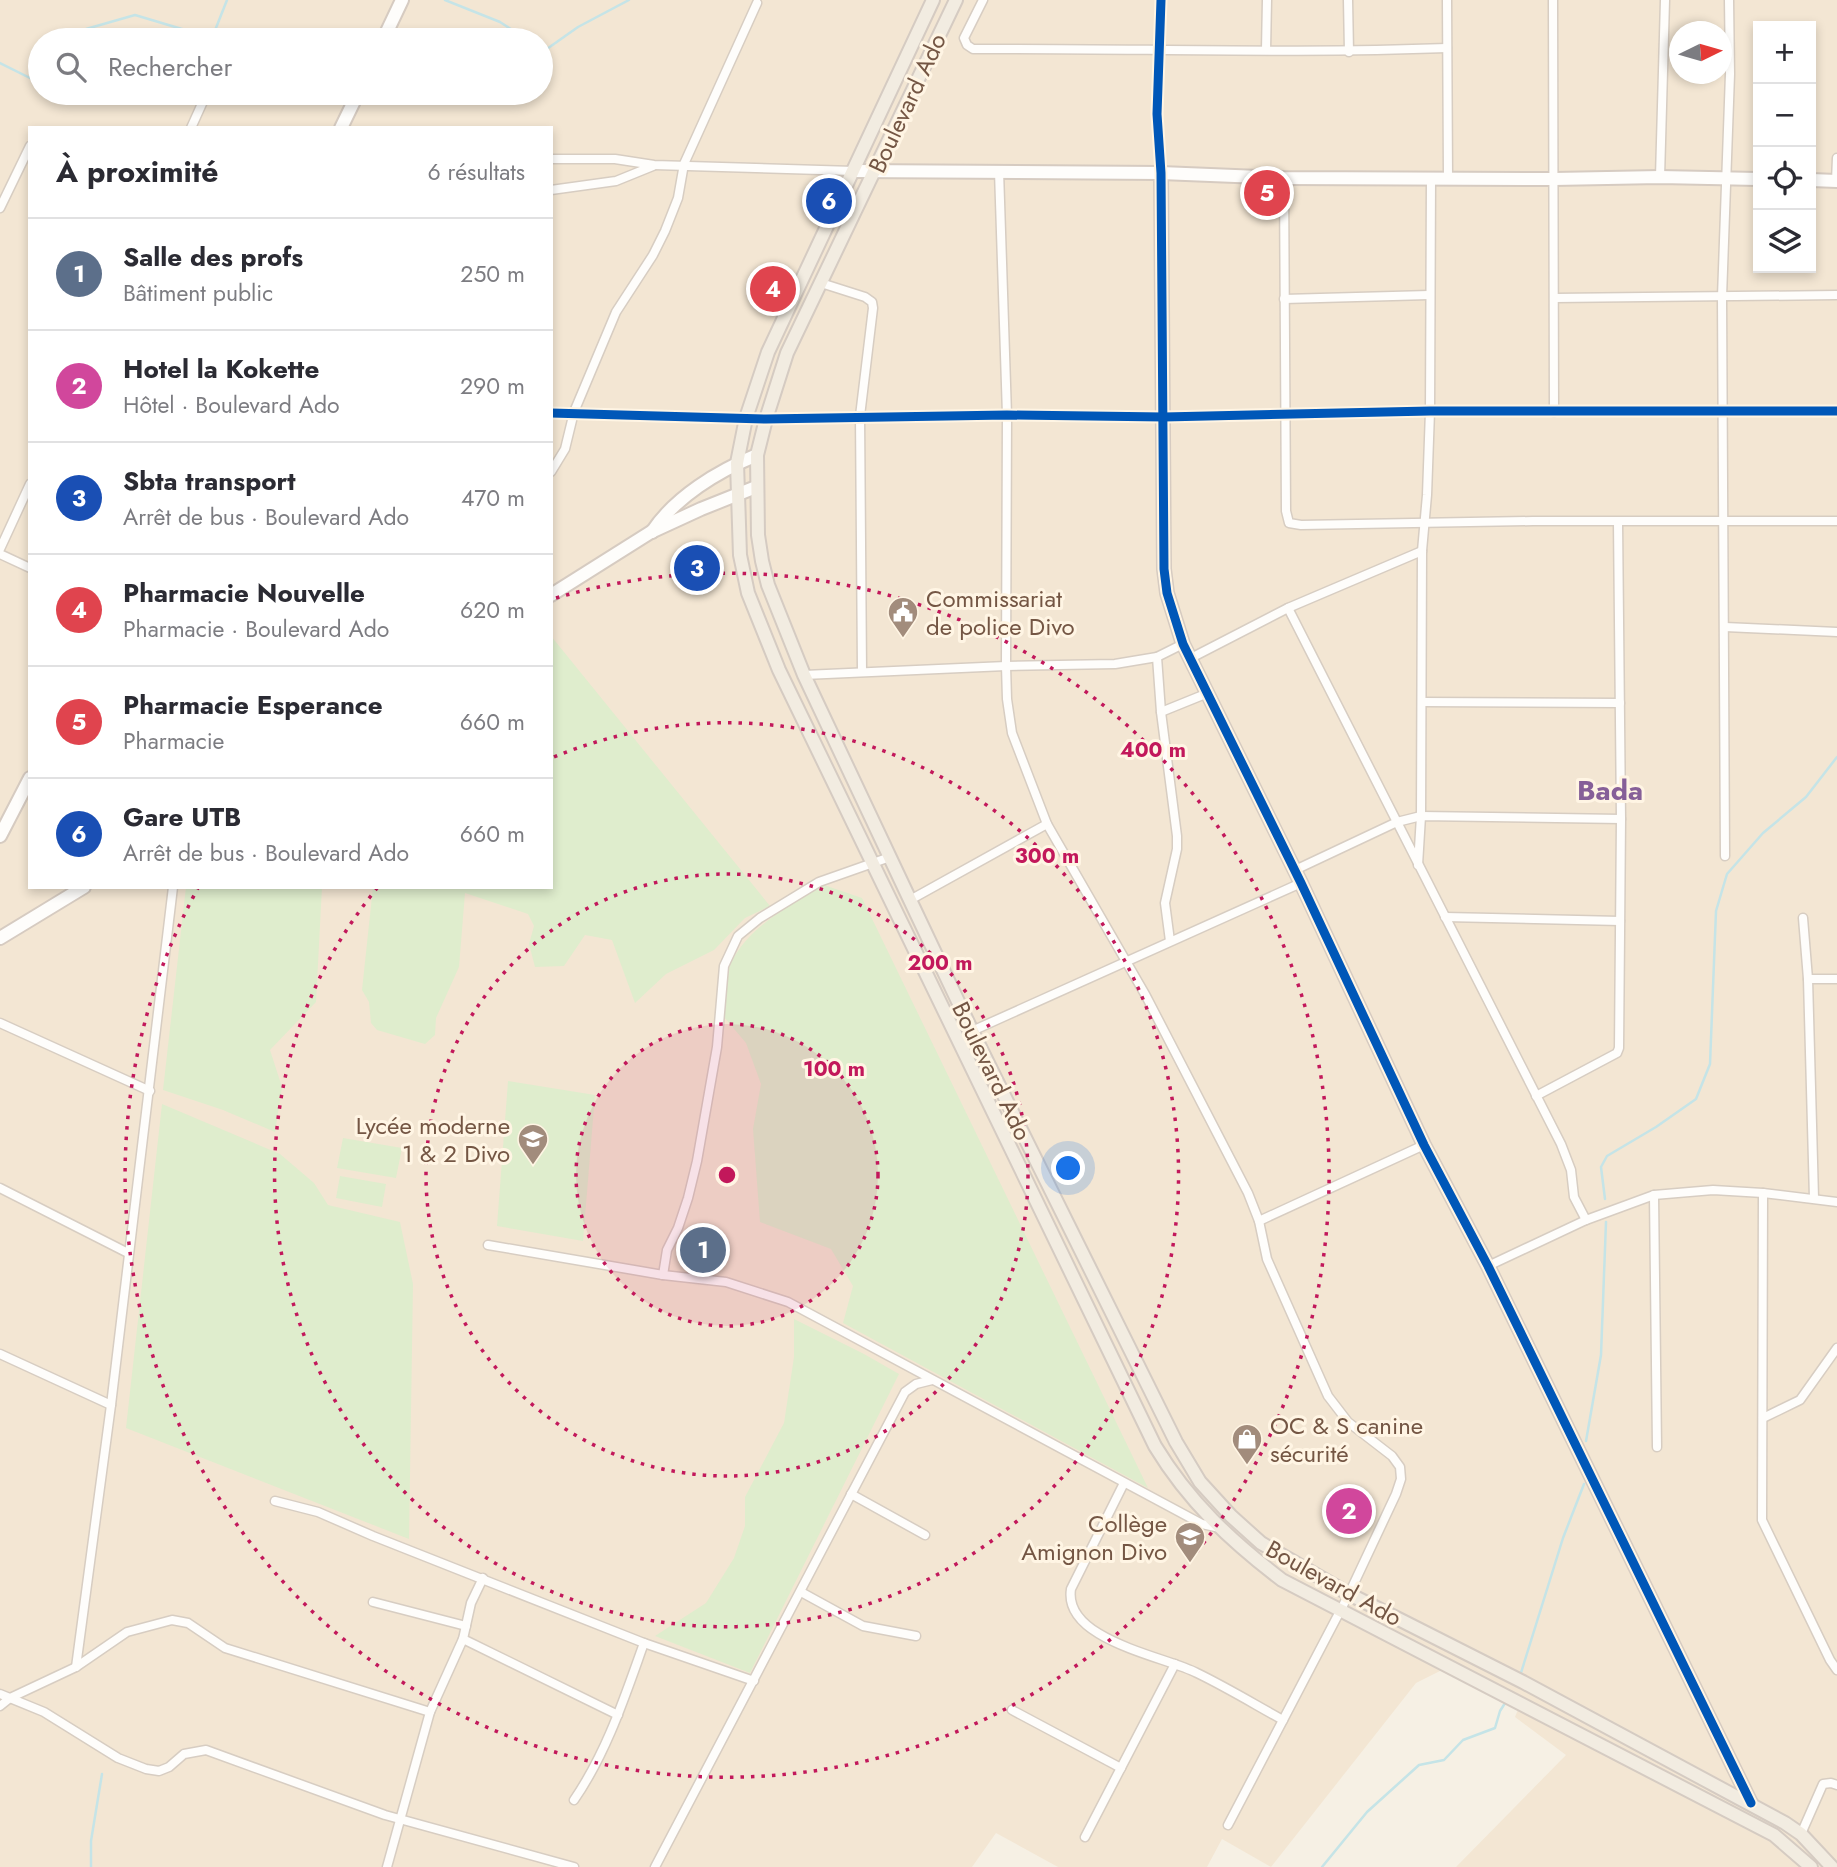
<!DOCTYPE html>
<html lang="fr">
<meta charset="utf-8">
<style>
body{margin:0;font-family:Jost,sans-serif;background:#f2f2f3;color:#2b2b33}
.controls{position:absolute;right:21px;top:21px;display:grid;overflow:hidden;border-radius:0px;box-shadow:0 4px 10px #0003}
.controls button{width:63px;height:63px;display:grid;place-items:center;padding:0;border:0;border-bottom:2px solid #e1e1e2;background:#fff;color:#2b2b33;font:35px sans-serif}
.compass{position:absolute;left:1669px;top:21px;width:63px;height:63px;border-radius:50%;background:#fff;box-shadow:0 4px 10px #0003;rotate:85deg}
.you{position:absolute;left:1069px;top:1169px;width:24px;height:24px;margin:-18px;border:5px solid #fff;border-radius:50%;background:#1a73e8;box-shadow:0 0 0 10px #1a73e833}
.badge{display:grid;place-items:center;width:46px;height:46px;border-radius:50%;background:#a28c7c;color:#fff;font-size:23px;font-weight:700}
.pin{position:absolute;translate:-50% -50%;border:4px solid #fff;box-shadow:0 2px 7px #0006}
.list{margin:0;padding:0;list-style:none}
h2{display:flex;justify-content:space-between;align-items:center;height:91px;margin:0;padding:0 28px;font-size:30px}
h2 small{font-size:23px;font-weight:400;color:#7c7c81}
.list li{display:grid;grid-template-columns:46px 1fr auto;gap:21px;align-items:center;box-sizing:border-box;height:112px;padding:0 28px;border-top:2px solid #e1e1e2}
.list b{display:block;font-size:26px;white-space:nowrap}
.list p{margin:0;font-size:23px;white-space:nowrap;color:#7c7c81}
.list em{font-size:23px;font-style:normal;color:#7c7c81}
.icon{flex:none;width:38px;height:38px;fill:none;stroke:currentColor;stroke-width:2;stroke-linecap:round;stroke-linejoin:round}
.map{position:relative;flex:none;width:1837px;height:1867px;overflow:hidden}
.search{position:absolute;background:#fff;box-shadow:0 4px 10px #0003;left:28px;top:28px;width:525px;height:77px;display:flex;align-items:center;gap:18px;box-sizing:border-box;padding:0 24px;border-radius:38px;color:#7c7c81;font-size:26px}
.panel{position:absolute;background:#fff;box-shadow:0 4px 10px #0003;left:28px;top:126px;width:525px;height:763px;border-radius:0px}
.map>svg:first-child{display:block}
.residential{fill:#f3e6d3;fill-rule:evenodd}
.green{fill:#dfedcd}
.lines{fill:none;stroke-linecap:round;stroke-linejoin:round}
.stream{stroke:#c5e4e7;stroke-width:2.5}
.street-casing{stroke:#d7cdc2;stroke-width:11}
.secondary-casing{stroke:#d6cbc1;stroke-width:16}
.primary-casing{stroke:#d5cbc2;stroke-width:16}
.street{stroke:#fefdfb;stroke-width:8}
.secondary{stroke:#fefdfb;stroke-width:12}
.primary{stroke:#f2ece1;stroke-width:12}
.cycleway-casing{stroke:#fff5e4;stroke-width:13}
.cycleway{stroke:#0057b8;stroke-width:9}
.ring{fill:none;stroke:#c2185b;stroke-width:3.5;stroke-dasharray:3.5 7}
.labels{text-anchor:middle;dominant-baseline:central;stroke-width:6;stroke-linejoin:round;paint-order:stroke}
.street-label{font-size:24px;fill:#745644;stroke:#fff5e4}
.poi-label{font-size:24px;fill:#745644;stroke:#fff5e4;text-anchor:start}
.quarter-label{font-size:28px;font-weight:bold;fill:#865f98;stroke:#fff5e4}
.centre{fill:#c2185b;stroke:#fff5e4;stroke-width:3.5}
.ring-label{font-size:21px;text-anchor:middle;font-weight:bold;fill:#c2185b;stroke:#fff5e4;stroke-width:6;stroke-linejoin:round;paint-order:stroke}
</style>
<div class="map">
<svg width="1837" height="1867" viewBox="0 0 1837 1867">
<rect width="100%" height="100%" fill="#f6f0e4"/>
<!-- residential -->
<path class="residential" d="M 0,0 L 1837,0 L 1837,1867 L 1456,1867 L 1566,1755 L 1515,1717 L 1521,1702 L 1454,1664 L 1416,1683 L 1271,1867 L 1222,1839 L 1207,1867 L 1058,1867 L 996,1833 L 972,1867 L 0,1867 ZM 1758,26 L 1811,26 L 1811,268 L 1758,268 ZM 1680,32 L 1722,32 L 1722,74 L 1680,74 ZM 40,40 L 541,40 L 541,93 L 40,93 ZM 30,128 L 551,128 L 551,887 L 30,887 Z"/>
<!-- green -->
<g class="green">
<polygon points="551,636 770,906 745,918 714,950 666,974 635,1003 612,940 585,935 564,966 535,967 529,944 534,926 528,914 465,893 459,967 436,1018 435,1035 425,1044 377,1030 371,1023 369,1002 362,990 373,887 551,887"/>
<path d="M 824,885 L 862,898 L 1148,1488 L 843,1323 L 853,1286 L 831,1249 L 760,1222 L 753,1129 L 761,1084 L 746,1043 L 724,1017 C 725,1004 723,987 727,974 C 739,931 789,906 824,885 Z"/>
<polygon points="186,887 322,887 316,1002 270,1050 282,1087 275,1132 223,1110 163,1090"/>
<polygon points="508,1081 595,1095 583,1241 497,1226"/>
<polygon points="162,1104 280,1154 314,1183 328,1205 400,1222 413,1284 409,1539 126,1428"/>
<polygon points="343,1138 402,1148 396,1178 337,1168"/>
<polygon points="340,1176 386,1184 382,1207 336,1198"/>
<polygon points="794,1319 864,1354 899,1374 750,1673 655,1636 706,1603 734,1558 745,1526 745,1497 784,1423 794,1357"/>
</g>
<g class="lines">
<!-- stream -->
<g class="stream">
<polyline points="445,0 500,22 528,40"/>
<polyline points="63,40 63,33 86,29 135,15 212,38 227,0"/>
<polyline points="541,49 544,51 578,27 629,0"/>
<polyline points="0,63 40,83"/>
<polyline points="1605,1199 1601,1167 1607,1156 1656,1127 1696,1099 1710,1064 1716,911 1727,874 1763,833 1806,797 1837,757"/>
<polyline points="1586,1441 1601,1355 1606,1222"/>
<polyline points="1520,1676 1563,1538 1584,1484"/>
<polyline points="91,1867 91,1841 102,1774"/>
<polyline points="1322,1867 1367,1812 1419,1765 1444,1760 1463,1740 1495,1728 1500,1711 1507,1700"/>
</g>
<!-- street casing -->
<g class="street-casing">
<g id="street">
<path d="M 983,0 L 964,38 L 967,45 L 973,49 C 1131,48 1289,54 1447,48"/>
<polyline points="1161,0 1157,114 1161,173"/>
<polyline points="1348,0 1349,52"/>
<polyline points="1447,0 1448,177"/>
<polyline points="1553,0 1554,412"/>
<polyline points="1266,50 1267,0"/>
<polyline points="191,128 205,97"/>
<polyline points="551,159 615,159 654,165 854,171"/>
<polyline points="999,171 1007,415 1006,666 1007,699 1012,733 1047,824 1146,996 1248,1193 1259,1221 1267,1259 1328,1396 1348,1422 1392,1456 1400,1467 1401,1479 1396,1494 1349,1594 1228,1825"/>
<polyline points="1660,177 1665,0"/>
<polyline points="1284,178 1286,511 1289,523 1301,525 1533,521 1837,521"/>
<polyline points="1836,181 1837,158"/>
<polyline points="551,190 616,181 653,166"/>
<polyline points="0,208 30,146"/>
<polyline points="821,283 865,297 872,302 873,308 860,416 862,671"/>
<polyline points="1555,298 1837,295"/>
<polyline points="1284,299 1429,295"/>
<polyline points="551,413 766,419 1007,415 1164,417 1430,411 1837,411"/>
<polyline points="551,472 565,449 574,412 616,312 653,255 665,231 678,198 684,164 757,3"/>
<polyline points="0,549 30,484"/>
<polyline points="0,554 30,568"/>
<polyline points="1288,608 1561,1144 1571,1170 1574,1197 1586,1220"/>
<polyline points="1725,627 1837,632"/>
<polyline points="1191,658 1288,608 1422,551"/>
<polyline points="804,675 1006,666 1115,664 1157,657"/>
<polyline points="1422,702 1620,703"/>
<polyline points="1161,712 1208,693"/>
<polyline points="1725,856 1722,297 1730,74 1729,0"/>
<polyline points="1418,865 1421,816 1422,551 1427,495 1430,411 1431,177"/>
<polyline points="1295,870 1397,822 1421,816 1621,819"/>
<polyline points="910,900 1047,824"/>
<polyline points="1445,917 1620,921"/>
<polyline points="1803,918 1808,979 1814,1198"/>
<polyline points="1170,941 1165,903 1177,849 1177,836 1161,712 1157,657 1183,644"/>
<polyline points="1808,979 1837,979"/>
<polyline points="0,1023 150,1091"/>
<polyline points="972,1031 1301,883"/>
<polyline points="1536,1096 1617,1053 1619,1048 1621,819 1618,522"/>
<polyline points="0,1188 128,1253"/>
<polyline points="1763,1193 1762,1520 1830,1660 1837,1670"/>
<polyline points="1654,1195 1657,1447"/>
<polyline points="1259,1221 1424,1145"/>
<polyline points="488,1245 663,1275 726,1282 788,1302 1202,1524 1220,1528"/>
<polyline points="1488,1266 1586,1220 1654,1195 1713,1190 1763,1193 1837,1202"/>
<polyline points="663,1275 667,1250 678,1228 688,1198 697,1161 717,1047 724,966 738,936 760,918 819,882 890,857"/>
<polyline points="0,1354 111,1405"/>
<polyline points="1763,1418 1800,1400 1837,1348"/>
<path d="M 1124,1483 L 1071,1589 C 1063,1640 1164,1656 1197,1673 C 1226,1687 1254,1704 1283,1720"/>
<polyline points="851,1494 925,1535"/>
<polyline points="275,1501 318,1512 373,1536 644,1643 754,1681"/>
<polyline points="801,1592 863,1626 916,1636"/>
<polyline points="373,1602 466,1626"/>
<polyline points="463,1639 618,1715"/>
<polyline points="76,1667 111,1405 173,887"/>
<polyline points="0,1694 44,1712 118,1758 146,1769 159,1771 169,1767 184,1754 206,1750 385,1815 574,1867"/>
<polyline points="0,1706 10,1698 76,1667 127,1632 172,1620 188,1623 225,1648 430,1712"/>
<polyline points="1012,1710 1121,1768"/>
<path d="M 574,1800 C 607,1752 625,1696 644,1643"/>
<polyline points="1801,1834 1823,1784 1831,1783 1837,1785"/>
<polyline points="1085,1837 1175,1664"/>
<polyline points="387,1867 430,1712 463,1639 471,1603 483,1578"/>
<polyline points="655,1867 905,1392 916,1384 932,1380"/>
</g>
</g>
<!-- secondary casing -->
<g class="secondary-casing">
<g id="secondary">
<polyline points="383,40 402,0"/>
<polyline points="341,128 358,93"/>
<polyline points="854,171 1161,173 1284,178 1554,179 1660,177 1758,179"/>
<polyline points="1161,173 1164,569 1167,593 1183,644 1301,883 1424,1145 1488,1266 1751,1803"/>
<polyline points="1811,180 1837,181"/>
<path d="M 652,532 C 675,497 718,471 757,455"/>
<polyline points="551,595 651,532 701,509 756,487"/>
<polyline points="0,836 30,778"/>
<polyline points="0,938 84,887"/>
</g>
</g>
<!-- primary casing -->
<g class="primary-casing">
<g id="primary">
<path d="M 933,0 L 768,352 L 746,418 L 737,463 L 740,555 L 748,593 L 779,670 L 1155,1446 C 1189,1502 1231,1541 1282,1580 L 1774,1835 L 1811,1867"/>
<polyline points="956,0 787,353 766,419 757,455 758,535 762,561 768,585 804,675 910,900 972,1031 1176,1442 1200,1482 1231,1516 1261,1543 1349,1594 1523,1682 1785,1823 1801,1834 1832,1867"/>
</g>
</g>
<!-- street -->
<use href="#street" class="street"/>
<!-- secondary -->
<use href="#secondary" class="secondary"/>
<!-- primary -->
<use href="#primary" class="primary"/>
<!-- cycleway casing -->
<g class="cycleway-casing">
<g id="cycleway">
<polyline points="1161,0 1157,114 1161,173 1164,569 1167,593 1183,644 1301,883 1424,1145 1488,1266 1751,1803"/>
<polyline points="551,413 766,419 1007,415 1164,417 1430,411 1837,411"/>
</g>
</g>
<!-- cycleway -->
<use href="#cycleway" class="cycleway"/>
</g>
<!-- distance rings -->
<circle cx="727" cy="1175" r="151" fill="#c2185b" fill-opacity=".12"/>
<g class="ring">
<circle cx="727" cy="1175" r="151"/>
<circle cx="727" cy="1175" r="301"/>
<path d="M554 757A452 452 0 1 1 378 887"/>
<path d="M556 598A602 602 0 1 1 198 888"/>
</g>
<!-- icons -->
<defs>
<g id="civic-pin" transform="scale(1.575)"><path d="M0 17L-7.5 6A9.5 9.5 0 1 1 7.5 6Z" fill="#a28c7c" stroke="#fff5e4"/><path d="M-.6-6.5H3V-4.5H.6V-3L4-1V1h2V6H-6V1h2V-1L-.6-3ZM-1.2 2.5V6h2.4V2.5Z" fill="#fff"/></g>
<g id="school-pin" transform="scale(1.575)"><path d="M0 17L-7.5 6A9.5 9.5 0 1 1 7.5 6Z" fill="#a28c7c" stroke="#fff5e4"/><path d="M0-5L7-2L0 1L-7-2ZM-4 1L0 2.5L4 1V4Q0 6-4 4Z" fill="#fff"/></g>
<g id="shop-pin" transform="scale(1.575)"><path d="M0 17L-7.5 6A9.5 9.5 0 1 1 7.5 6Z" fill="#a28c7c" stroke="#fff5e4"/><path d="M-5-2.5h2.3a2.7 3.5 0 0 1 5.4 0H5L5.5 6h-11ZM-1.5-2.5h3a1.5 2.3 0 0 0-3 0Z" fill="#fff"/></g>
<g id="university-pin" transform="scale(1.575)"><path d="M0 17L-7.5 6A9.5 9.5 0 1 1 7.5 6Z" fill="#a28c7c" stroke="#fff5e4"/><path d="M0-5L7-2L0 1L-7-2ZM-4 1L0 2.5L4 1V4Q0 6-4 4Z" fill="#fff"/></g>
</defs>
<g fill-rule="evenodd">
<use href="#civic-pin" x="903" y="612"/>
<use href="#school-pin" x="533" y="1139"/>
<use href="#shop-pin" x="1247" y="1439"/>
<use href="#university-pin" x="1190" y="1537"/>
</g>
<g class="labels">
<!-- street labels -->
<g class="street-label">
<text transform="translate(907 103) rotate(-65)">Boulevard Ado</text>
<text transform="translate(992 1071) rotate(64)">Boulevard Ado</text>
<text transform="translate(1334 1583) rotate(29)">Boulevard Ado</text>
</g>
<!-- poi labels -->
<g class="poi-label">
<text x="926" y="598">Commissariat<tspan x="926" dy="28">de police Divo</tspan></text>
<text x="510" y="1125" text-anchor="end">Lycée moderne<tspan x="510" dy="28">1 &amp; 2 Divo</tspan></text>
<text x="1270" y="1425">OC &amp; S canine<tspan x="1270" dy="28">sécurité</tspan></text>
<text x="1167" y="1523" text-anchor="end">Collège<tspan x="1167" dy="28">Amignon Divo</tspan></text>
</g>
<!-- quarter labels -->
<g class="quarter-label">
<text x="1610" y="790">Bada</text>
</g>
</g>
<circle cx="727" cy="1175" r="10" class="centre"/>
<g class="ring-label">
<text x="1153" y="757">400 m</text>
<text x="1047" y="863">300 m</text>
<text x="940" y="970">200 m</text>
<text x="834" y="1076">100 m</text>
</g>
</svg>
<div class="controls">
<button>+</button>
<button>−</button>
<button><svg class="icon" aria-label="locate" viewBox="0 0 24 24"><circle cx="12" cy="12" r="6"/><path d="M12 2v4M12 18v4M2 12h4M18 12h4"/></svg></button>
<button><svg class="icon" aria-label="layers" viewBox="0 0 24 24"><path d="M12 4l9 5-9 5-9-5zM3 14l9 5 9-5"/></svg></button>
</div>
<svg class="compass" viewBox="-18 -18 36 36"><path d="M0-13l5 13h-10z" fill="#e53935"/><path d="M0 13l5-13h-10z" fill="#7c7c81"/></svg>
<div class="you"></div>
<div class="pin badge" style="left:703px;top:1250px;background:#5c6f8a">1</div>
<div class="pin badge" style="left:1349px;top:1511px;background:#d1479c">2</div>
<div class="pin badge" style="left:697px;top:568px;background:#1a4fb4">3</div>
<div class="pin badge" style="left:773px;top:289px;background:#e0444e">4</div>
<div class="pin badge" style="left:1267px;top:193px;background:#e0444e">5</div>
<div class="pin badge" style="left:829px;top:201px;background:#1a4fb4">6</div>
<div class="search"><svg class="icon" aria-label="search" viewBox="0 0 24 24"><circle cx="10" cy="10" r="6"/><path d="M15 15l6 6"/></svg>Rechercher</div>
<section class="panel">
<h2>À proximité<small>6 résultats</small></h2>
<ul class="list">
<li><span class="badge" style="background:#5c6f8a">1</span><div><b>Salle des profs</b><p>Bâtiment public</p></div><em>250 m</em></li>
<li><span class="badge" style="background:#d1479c">2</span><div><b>Hotel la Kokette</b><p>Hôtel · Boulevard Ado</p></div><em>290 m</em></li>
<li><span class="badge" style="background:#1a4fb4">3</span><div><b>Sbta transport</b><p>Arrêt de bus · Boulevard Ado</p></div><em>470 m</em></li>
<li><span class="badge" style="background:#e0444e">4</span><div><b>Pharmacie Nouvelle</b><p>Pharmacie · Boulevard Ado</p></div><em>620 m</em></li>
<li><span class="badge" style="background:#e0444e">5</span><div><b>Pharmacie Esperance</b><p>Pharmacie</p></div><em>660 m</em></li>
<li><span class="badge" style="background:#1a4fb4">6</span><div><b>Gare UTB</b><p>Arrêt de bus · Boulevard Ado</p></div><em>660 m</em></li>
</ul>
</section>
</div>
